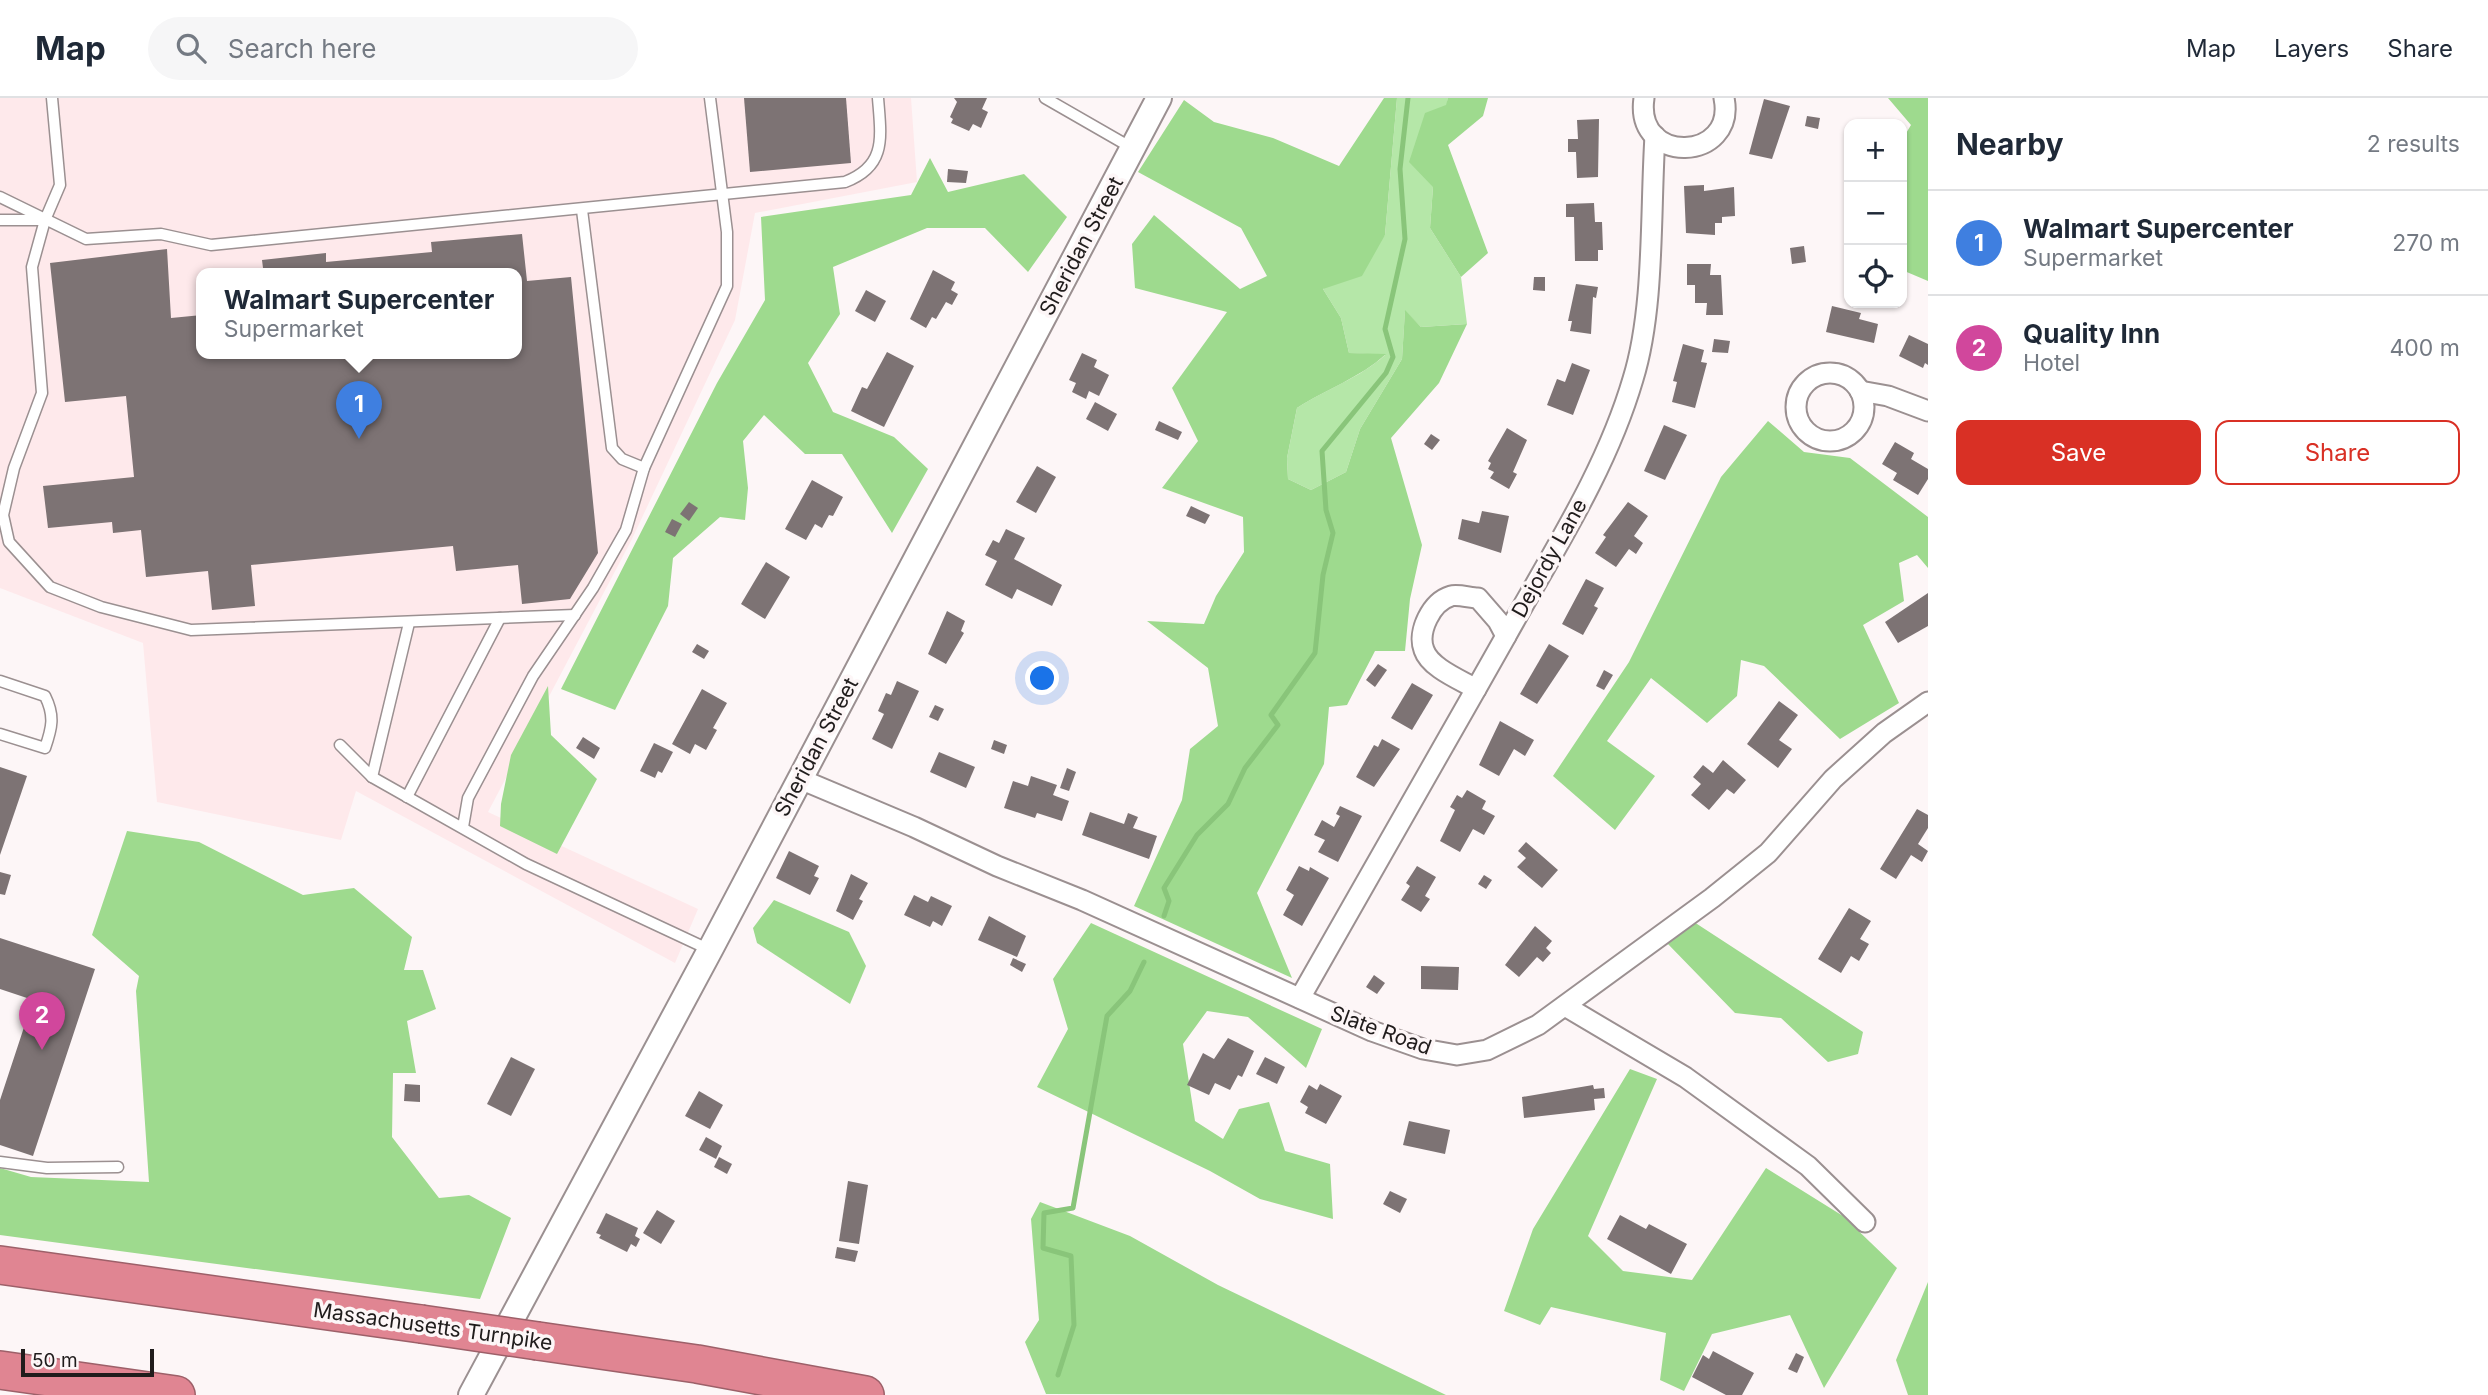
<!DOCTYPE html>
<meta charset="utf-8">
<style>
body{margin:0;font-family:Inter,sans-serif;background:#f6f6f7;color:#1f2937}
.controls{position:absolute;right:21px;top:21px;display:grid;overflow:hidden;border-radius:14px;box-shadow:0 2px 5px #0004}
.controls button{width:63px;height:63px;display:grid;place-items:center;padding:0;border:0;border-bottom:2px solid #e0e1e3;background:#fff;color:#1f2937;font:35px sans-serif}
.scale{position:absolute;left:21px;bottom:18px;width:133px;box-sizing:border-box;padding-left:7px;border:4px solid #201c1c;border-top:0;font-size:19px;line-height:24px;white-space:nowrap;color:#201c1c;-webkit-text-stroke:5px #fdf6f7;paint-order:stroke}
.you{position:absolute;left:1043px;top:581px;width:24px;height:24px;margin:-18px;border:5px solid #fff;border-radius:50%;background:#1a73e8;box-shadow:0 0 0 10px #1a73e833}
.badge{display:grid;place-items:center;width:46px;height:46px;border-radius:50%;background:#d93025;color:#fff;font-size:23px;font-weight:700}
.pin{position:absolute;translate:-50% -58px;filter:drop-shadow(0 2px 4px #0008)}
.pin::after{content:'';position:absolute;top:37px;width:24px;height:21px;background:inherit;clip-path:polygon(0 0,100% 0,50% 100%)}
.popup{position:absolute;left:196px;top:170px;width:326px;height:91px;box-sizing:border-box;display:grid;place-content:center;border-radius:14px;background:#fff;filter:drop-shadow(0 2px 5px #0005);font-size:23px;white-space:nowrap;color:#747a83}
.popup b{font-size:26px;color:#1f2937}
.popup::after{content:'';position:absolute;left:50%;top:100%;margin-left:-14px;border:14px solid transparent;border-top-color:#fff}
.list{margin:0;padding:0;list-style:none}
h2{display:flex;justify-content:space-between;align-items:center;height:91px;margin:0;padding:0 28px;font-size:30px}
h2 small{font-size:23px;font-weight:400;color:#747a83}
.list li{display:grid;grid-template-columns:46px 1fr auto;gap:21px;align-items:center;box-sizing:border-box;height:105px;padding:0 28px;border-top:2px solid #e0e1e3}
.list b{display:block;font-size:26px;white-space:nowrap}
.list p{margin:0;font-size:23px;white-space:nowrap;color:#747a83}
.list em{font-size:23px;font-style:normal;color:#747a83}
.actions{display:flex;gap:14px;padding:21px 28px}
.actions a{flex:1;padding:16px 0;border:2px solid #d93025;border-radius:14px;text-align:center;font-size:24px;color:#d93025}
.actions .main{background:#d93025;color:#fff}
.icon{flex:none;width:38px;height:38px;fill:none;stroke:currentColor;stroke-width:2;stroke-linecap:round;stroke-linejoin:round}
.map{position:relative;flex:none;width:1928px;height:1297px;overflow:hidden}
header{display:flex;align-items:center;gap:42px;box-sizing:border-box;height:98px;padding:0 35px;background:#fff;border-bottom:2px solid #e0e1e3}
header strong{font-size:33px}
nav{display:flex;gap:38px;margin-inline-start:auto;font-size:24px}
.search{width:490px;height:63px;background:#f6f6f7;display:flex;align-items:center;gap:18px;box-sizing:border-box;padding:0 24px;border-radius:38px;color:#747a83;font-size:26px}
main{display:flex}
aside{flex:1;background:#fff}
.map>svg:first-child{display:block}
.built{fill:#fee9eb;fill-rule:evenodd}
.green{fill:#b5e7a8}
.forest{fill:#9eda8e}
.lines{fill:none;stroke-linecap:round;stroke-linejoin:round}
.stream{stroke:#89c57a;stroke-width:5}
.building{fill:#7d7374}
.service-casing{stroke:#9b9091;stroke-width:13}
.minor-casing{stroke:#9b9091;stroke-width:23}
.tertiary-casing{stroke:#9b9091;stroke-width:28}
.motorway-casing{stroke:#9d6069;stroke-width:40}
.service{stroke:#fff;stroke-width:10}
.minor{stroke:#fff;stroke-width:19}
.tertiary{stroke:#fff;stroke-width:24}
.motorway{stroke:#e08592;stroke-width:37}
.motorway-bridge-casing{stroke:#9d6069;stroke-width:40;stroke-linecap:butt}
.motorway-bridge{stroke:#e08592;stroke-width:37}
.labels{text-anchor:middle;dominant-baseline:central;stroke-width:7;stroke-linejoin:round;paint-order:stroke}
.street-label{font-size:21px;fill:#201c1c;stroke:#fdf6f7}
</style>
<header>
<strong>Map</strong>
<div class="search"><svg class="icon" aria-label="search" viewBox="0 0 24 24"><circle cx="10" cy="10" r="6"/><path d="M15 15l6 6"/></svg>Search here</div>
<nav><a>Map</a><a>Layers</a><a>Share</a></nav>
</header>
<main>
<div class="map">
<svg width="1928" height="1297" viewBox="0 0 1928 1297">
<rect width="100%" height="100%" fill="#fdf6f7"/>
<!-- built -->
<path class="built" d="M 0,0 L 911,0 L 917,84 L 755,115 L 735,222 L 631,443 L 488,714 L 698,811 L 675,865 L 356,693 L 341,742 L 157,704 L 143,545 L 0,490 ZM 202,175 L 516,175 L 516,255 L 202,255 Z"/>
<!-- green -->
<path class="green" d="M 1397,0 L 1448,0 L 1433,89 L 1430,130 L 1461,179 L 1467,226 L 1421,229 L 1405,213 L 1402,261 L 1360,331 L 1346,374 L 1311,392 L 1288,381 L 1287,360 L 1297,310 C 1326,291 1360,280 1385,257 L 1349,255 L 1341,220 L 1323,191 L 1385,137 Z"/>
<!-- forest -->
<g class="forest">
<path d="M 1384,0 L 1397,0 L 1385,137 L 1362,178 L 1323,191 L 1341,220 L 1349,255 L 1386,256 C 1360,280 1326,291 1297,310 L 1287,360 L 1288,381 L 1311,392 L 1346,374 L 1360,331 L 1402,261 L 1405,212 L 1421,229 L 1467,226 L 1439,285 L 1391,340 L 1422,447 L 1410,501 L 1405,553 L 1375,553 L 1347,607 L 1329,609 L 1324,666 L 1257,795 L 1292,880 L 1134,808 L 1182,702 L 1190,651 L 1218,628 L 1208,570 L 1147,523 L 1204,526 L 1216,498 L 1244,454 L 1243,419 L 1162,390 L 1198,343 L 1172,290 L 1227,214 L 1135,190 L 1132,146 L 1154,117 L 1240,191 L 1267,178 L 1241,130 L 1138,74 L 1184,2 L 1214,24 L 1273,40 L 1339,68 Z"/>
<polygon points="1448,0 1488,0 1483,18 1448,47 1488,155 1461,179 1430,130 1433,89 1409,64 1425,15 1446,7"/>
<polygon points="1888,0 1928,0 1928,183 1902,172 1902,42 1911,27"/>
<polygon points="930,60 948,94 1024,76 1067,119 1028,174 985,130 927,130 833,169 840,216 808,265 833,314 894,339 928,371 892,435 842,356 805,356 764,317 743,343 748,390 745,422 720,419 673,460 668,508 615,612 561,591 717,285 765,202 761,119 911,97"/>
<polygon points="1768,323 1804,354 1850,360 1928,419 1928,470 1917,457 1899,465 1904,503 1863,527 1899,605 1840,641 1764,568 1741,562 1737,598 1707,625 1651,580 1607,643 1655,678 1615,732 1553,678 1629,564 1721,379"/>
<polygon points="548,588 551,637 597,681 557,756 500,728 501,706 511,657"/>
<polygon points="127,733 199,744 303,797 354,790 412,839 404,872 423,872 436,911 407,923 416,975 393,975 392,1039 439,1100 469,1097 511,1120 480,1201 0,1137 0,1070 31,1079 149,1084 136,893 139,878 92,837"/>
<polygon points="774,802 849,834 866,868 850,906 757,845 753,830"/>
<polygon points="1694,824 1863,934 1858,956 1828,964 1781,920 1735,915 1667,845"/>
<polygon points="1091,825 1322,931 1306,970 1248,919 1207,913 1183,946 1195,1023 1223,1041 1239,1011 1269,1004 1285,1053 1330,1066 1333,1121 1260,1101 1210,1073 1037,989 1068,931 1053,881"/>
<polygon points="1630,971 1657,981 1588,1138 1623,1173 1692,1182 1766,1070 1843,1118 1897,1170 1824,1290 1790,1217 1712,1236 1684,1293 1660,1282 1666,1235 1551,1209 1540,1227 1504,1213 1533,1131"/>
<polygon points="1040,1104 1130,1138 1218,1187 1446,1297 1046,1296 1025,1244 1039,1222 1031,1121"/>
<polygon points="1928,1184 1928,1297 1908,1297 1896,1262"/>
</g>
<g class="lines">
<!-- stream -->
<g class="stream">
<polyline points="1164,818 1169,803 1164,790 1197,737 1228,706 1245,670 1278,627 1271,617 1315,555 1323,477 1333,435 1326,412 1322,353 1386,275 1393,259 1385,231 1405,141 1400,71 1408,0"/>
<polyline points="1058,1277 1074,1227 1071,1158 1043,1150 1044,1115 1073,1110 1107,918 1130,893 1144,864"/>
</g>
</g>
<!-- building -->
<g class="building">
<polygon points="744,0 846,0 851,65 750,74"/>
<polygon points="954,0 987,0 982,11 988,14 981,30 973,26 969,33 951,25 953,21 950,19 957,4"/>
<polygon points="1764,1 1790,8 1772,61 1749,56"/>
<polygon points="1807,18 1820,20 1818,31 1805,28"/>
<polygon points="1599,21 1598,79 1577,80 1576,54 1568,54 1568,41 1578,41 1577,22"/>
<polygon points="948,71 968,73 966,85 947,84"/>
<polygon points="1704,87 1704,93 1734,89 1735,118 1722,119 1722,125 1715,125 1715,137 1686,135 1684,88"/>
<polygon points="1594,105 1595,124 1602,124 1603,152 1598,152 1598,163 1575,163 1574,119 1566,119 1566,106"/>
<polygon points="522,136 527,183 571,179 598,455 570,501 522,506 518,467 456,473 453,448 251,467 255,508 212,512 208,473 146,479 141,432 113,435 112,424 48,430 43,388 134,379 126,298 65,304 50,165 167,151 171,220 202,217 202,255 516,255 516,175 255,175 255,171 263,170 262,162 326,155 326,164 432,154 431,144"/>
<polygon points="1804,148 1806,164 1792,166 1790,150"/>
<polygon points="1687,166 1711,166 1710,177 1721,177 1723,217 1706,217 1707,205 1695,205 1695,187 1687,187"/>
<polygon points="933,172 955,184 951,192 958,196 952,207 946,204 936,221 932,219 926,230 910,221"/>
<polygon points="1534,179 1545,179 1545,193 1533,192"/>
<polygon points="1576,186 1598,189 1596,200 1593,199 1591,236 1570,233 1572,223 1568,223"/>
<polygon points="866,192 886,203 875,224 855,213"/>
<polygon points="1832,208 1861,215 1859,221 1878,226 1874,245 1826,234"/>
<polygon points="1909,237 1928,246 1928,267 1925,265 1923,270 1899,258"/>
<polygon points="1714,241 1730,243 1728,255 1712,254"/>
<polygon points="1683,246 1704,252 1701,264 1707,265 1695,310 1672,304 1677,284 1673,283"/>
<polygon points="887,254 914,268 884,329 851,313 862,289 867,291"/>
<polygon points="1082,255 1097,262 1094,269 1109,277 1099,298 1089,293 1086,301 1072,294 1076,285 1069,282"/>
<polygon points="1572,265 1590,272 1573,317 1547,307 1557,281 1565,284"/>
<polygon points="1095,304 1117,316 1108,333 1086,321"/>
<polygon points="1159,323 1182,334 1178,342 1155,332"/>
<polygon points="1664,327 1687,337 1665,382 1644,373"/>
<polygon points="1507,330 1527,342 1513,374 1517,376 1509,391 1490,380 1494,374 1488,371 1491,365 1488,363"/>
<polygon points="1431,336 1440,342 1432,352 1424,346"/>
<polygon points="1895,344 1914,355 1911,361 1928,371 1928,381 1918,397 1893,382 1897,375 1882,366"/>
<polygon points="1037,368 1056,379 1036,415 1016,404"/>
<polygon points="812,382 843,399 833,418 829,417 822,430 815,426 806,442 785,431"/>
<polygon points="689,404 698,410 689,423 680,416"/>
<polygon points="1628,404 1648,418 1634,438 1643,445 1636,456 1629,451 1616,469 1595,455 1606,439 1603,437"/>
<polygon points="1191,408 1210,417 1205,426 1186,418"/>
<polygon points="1482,413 1509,418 1501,455 1458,441 1462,421 1479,425"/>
<polygon points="672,421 682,426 675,439 665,434"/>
<polygon points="1006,431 1025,440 1014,461 1062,487 1052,508 1017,491 1012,501 985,487 997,463 985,457 993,442 999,445"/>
<polygon points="766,464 790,479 765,521 741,506"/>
<polygon points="1586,481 1604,490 1594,508 1598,510 1583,537 1562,526"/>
<polygon points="1928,495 1928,528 1898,545 1885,524"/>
<polygon points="947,513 965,523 961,533 964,535 946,566 928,556"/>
<polygon points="697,546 709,553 704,561 692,554"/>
<polygon points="1549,546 1569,558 1537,606 1520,596"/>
<polygon points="1378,566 1387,572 1375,589 1366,582"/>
<polygon points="1604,572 1613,577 1604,592 1596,588"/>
<polygon points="897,583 919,593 892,651 872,641 884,616 878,613 886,595 891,597"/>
<polygon points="1412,585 1433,597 1412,632 1391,620"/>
<polygon points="702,591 727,605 713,630 717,632 706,652 695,646 690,656 672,646"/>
<polygon points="1779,603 1798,617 1779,642 1792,651 1778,670 1747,646"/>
<polygon points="935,607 944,611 938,623 929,619"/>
<polygon points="1500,623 1534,642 1525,658 1514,651 1499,678 1479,667"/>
<polygon points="583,639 600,650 594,661 576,650"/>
<polygon points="1382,641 1400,651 1374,689 1356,679 1374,647 1378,649"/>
<polygon points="994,642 1007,647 1004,656 991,651"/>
<polygon points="654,645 673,654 662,675 658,673 655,680 640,673"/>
<polygon points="939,654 975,669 966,690 930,674"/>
<polygon points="1723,662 1746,682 1734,696 1727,691 1709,712 1691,697 1701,686 1693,679 1703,667 1713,675"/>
<polygon points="0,669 27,678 0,757"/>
<polygon points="1067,670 1076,674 1069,693 1060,690"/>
<polygon points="1031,678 1057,687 1053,697 1069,703 1062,723 1037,715 1035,720 1004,710 1013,683 1028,688"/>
<polygon points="1467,692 1486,703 1482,711 1495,718 1484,737 1473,731 1460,754 1440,743 1455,712 1450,709 1457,697 1462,700"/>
<polygon points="1340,708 1362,718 1338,764 1318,754 1325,742 1314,737 1322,722 1334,729 1340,718 1336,716"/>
<polygon points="1917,711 1928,717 1928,730 1918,746 1928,753 1922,764 1911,757 1896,781 1880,771"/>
<polygon points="1090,714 1124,726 1128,715 1138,719 1133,730 1157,738 1149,761 1082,737"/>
<polygon points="1526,744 1558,772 1542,790 1517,769 1526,760 1518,753"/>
<polygon points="789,753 819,768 814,778 819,780 810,797 776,780"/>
<polygon points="1299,768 1309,773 1310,769 1329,780 1302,828 1283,817 1294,797 1286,792"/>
<polygon points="1417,768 1436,779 1425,798 1430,801 1421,814 1401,802 1410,788 1406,785"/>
<polygon points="0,774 11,777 5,797 0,796"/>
<polygon points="851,776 868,785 859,801 863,803 853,822 836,813"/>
<polygon points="1484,777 1492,782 1486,791 1478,786"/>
<polygon points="914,797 928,804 931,798 952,808 942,828 933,823 930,829 904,817"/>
<polygon points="1849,810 1871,823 1860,841 1869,846 1859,863 1851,858 1841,875 1818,861"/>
<polygon points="989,818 1026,838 1017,859 978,842"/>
<polygon points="1535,828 1552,843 1546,850 1551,855 1543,864 1537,859 1519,879 1505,867"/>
<polygon points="0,840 95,871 33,1058 0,1047 0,1002 33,902 0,891"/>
<polygon points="1013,860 1026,866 1022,874 1010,867"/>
<polygon points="1421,868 1459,869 1458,892 1421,891"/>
<polygon points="1374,877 1385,885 1377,896 1366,889"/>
<polygon points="1228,940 1254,953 1242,979 1238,977 1230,992 1215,985 1209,997 1187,987 1203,955 1214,961"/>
<polygon points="511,959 535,971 511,1018 487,1006"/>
<polygon points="1265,959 1285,969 1277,986 1256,976"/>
<polygon points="405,986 420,987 420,1004 404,1003"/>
<polygon points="1320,986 1342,998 1326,1026 1305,1015 1308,1009 1300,1004 1309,987 1317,992"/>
<polygon points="1593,987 1594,991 1604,990 1605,1000 1594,1001 1595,1012 1524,1020 1522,999"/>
<polygon points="699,993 723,1007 710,1031 685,1018"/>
<polygon points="1409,1023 1450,1032 1445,1056 1403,1047"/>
<polygon points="706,1039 722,1048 716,1061 699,1052"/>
<polygon points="719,1059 732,1066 727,1076 714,1069"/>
<polygon points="848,1083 868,1087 859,1146 839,1143"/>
<polygon points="1390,1093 1407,1101 1400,1115 1383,1106"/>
<polygon points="657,1112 675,1123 661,1146 643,1135"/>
<polygon points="606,1115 638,1130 635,1138 640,1141 636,1149 631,1146 627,1154 599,1140 601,1137 596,1135"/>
<polygon points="1620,1117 1646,1131 1649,1126 1687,1146 1671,1176 1607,1141"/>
<polygon points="837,1149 858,1153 855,1164 835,1160"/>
<polygon points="1713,1253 1754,1275 1742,1297 1726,1297 1692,1279 1703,1257 1709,1261"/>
<polygon points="1796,1255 1804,1259 1797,1275 1788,1271"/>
</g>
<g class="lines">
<!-- service casing -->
<g class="service-casing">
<g id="service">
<polyline points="52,0 60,87 45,122 32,169 42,295 14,370 3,417 9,444 50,489 101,509 191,532 575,517"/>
<polyline points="1045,0 1132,50"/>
<path d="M 0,99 L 86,141 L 161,136 L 211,147 L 845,84 C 887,68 881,39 878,0"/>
<polyline points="582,112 612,350 622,361 644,370"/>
<polyline points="0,122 41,122"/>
<path d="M 0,583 L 45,598 C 55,618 52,630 45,650 L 0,636"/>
<polyline points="340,647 372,679 526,766 710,852"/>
<polyline points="372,679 409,525"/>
<polyline points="407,699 500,520"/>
<polyline points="463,729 468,700 533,578 593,490 626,432 644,370 727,188 727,134 710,0"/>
<polyline points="0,1064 47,1070 118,1069"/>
</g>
</g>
<!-- minor casing -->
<g class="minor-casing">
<g id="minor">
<path d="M 1644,0 C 1634,68 1737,64 1724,0"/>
<circle cx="1830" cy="309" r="34"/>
<polyline points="1860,293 1888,298 1928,313"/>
<polyline points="1476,591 1506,538"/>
<polyline points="800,681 914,729 997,768 1082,802 1372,933 1423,951 1457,957 1487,952 1538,927 1712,800 1768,755 1833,681 1884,635 1928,604"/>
<path d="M 1300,900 L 1476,591 C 1461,582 1430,570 1424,552 C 1417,534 1431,504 1451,498 C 1458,496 1471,500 1478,500 L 1498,523 L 1506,538 C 1552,455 1606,373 1633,281 C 1655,210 1650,114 1655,38"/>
<polyline points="1565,908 1685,979 1808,1068 1865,1124"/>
</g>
</g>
<!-- tertiary casing -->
<g class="tertiary-casing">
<polyline id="tertiary" points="471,1297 710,852 1159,0"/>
</g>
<!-- motorway casing -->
<g class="motorway-casing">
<g id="motorway">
<polyline points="0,1167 421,1226"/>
<polyline points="538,1243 697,1266 865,1297"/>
<polyline points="0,1272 176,1297"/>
</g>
</g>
<!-- service -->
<use href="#service" class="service"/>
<!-- minor -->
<use href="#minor" class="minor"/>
<!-- tertiary -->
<use href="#tertiary" class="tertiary"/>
<!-- motorway -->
<use href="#motorway" class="motorway"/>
<!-- motorway-bridge casing -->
<g class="motorway-bridge-casing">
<polyline id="motorway-bridge" points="421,1226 538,1243"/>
</g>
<!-- motorway-bridge -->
<use href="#motorway-bridge" class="motorway-bridge"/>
</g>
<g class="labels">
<!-- street labels -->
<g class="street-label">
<text transform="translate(1081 148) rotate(-62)">Sheridan Street</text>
<text transform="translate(1549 460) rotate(-61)">Dejordy Lane</text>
<text transform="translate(816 649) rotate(-62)">Sheridan Street</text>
<text transform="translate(1381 932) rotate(20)">Slate Road</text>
<text transform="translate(433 1228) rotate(8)">Massachusetts Turnpike</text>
</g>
</g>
</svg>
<div class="controls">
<button>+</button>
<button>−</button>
<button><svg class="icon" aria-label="locate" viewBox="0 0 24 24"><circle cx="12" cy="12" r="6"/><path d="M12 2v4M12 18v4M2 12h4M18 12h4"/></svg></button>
</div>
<div class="scale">50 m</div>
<div class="you"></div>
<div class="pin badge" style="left:359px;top:341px;background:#3f7fe0">1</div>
<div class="popup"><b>Walmart Supercenter</b>Supermarket</div>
<div class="pin badge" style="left:42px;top:952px;background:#d1479c">2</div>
</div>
<aside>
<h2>Nearby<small>2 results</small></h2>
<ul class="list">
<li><span class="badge" style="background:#3f7fe0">1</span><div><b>Walmart Supercenter</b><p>Supermarket</p></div><em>270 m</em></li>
<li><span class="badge" style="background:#d1479c">2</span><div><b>Quality Inn</b><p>Hotel</p></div><em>400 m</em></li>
</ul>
<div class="actions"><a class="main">Save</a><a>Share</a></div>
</aside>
</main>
